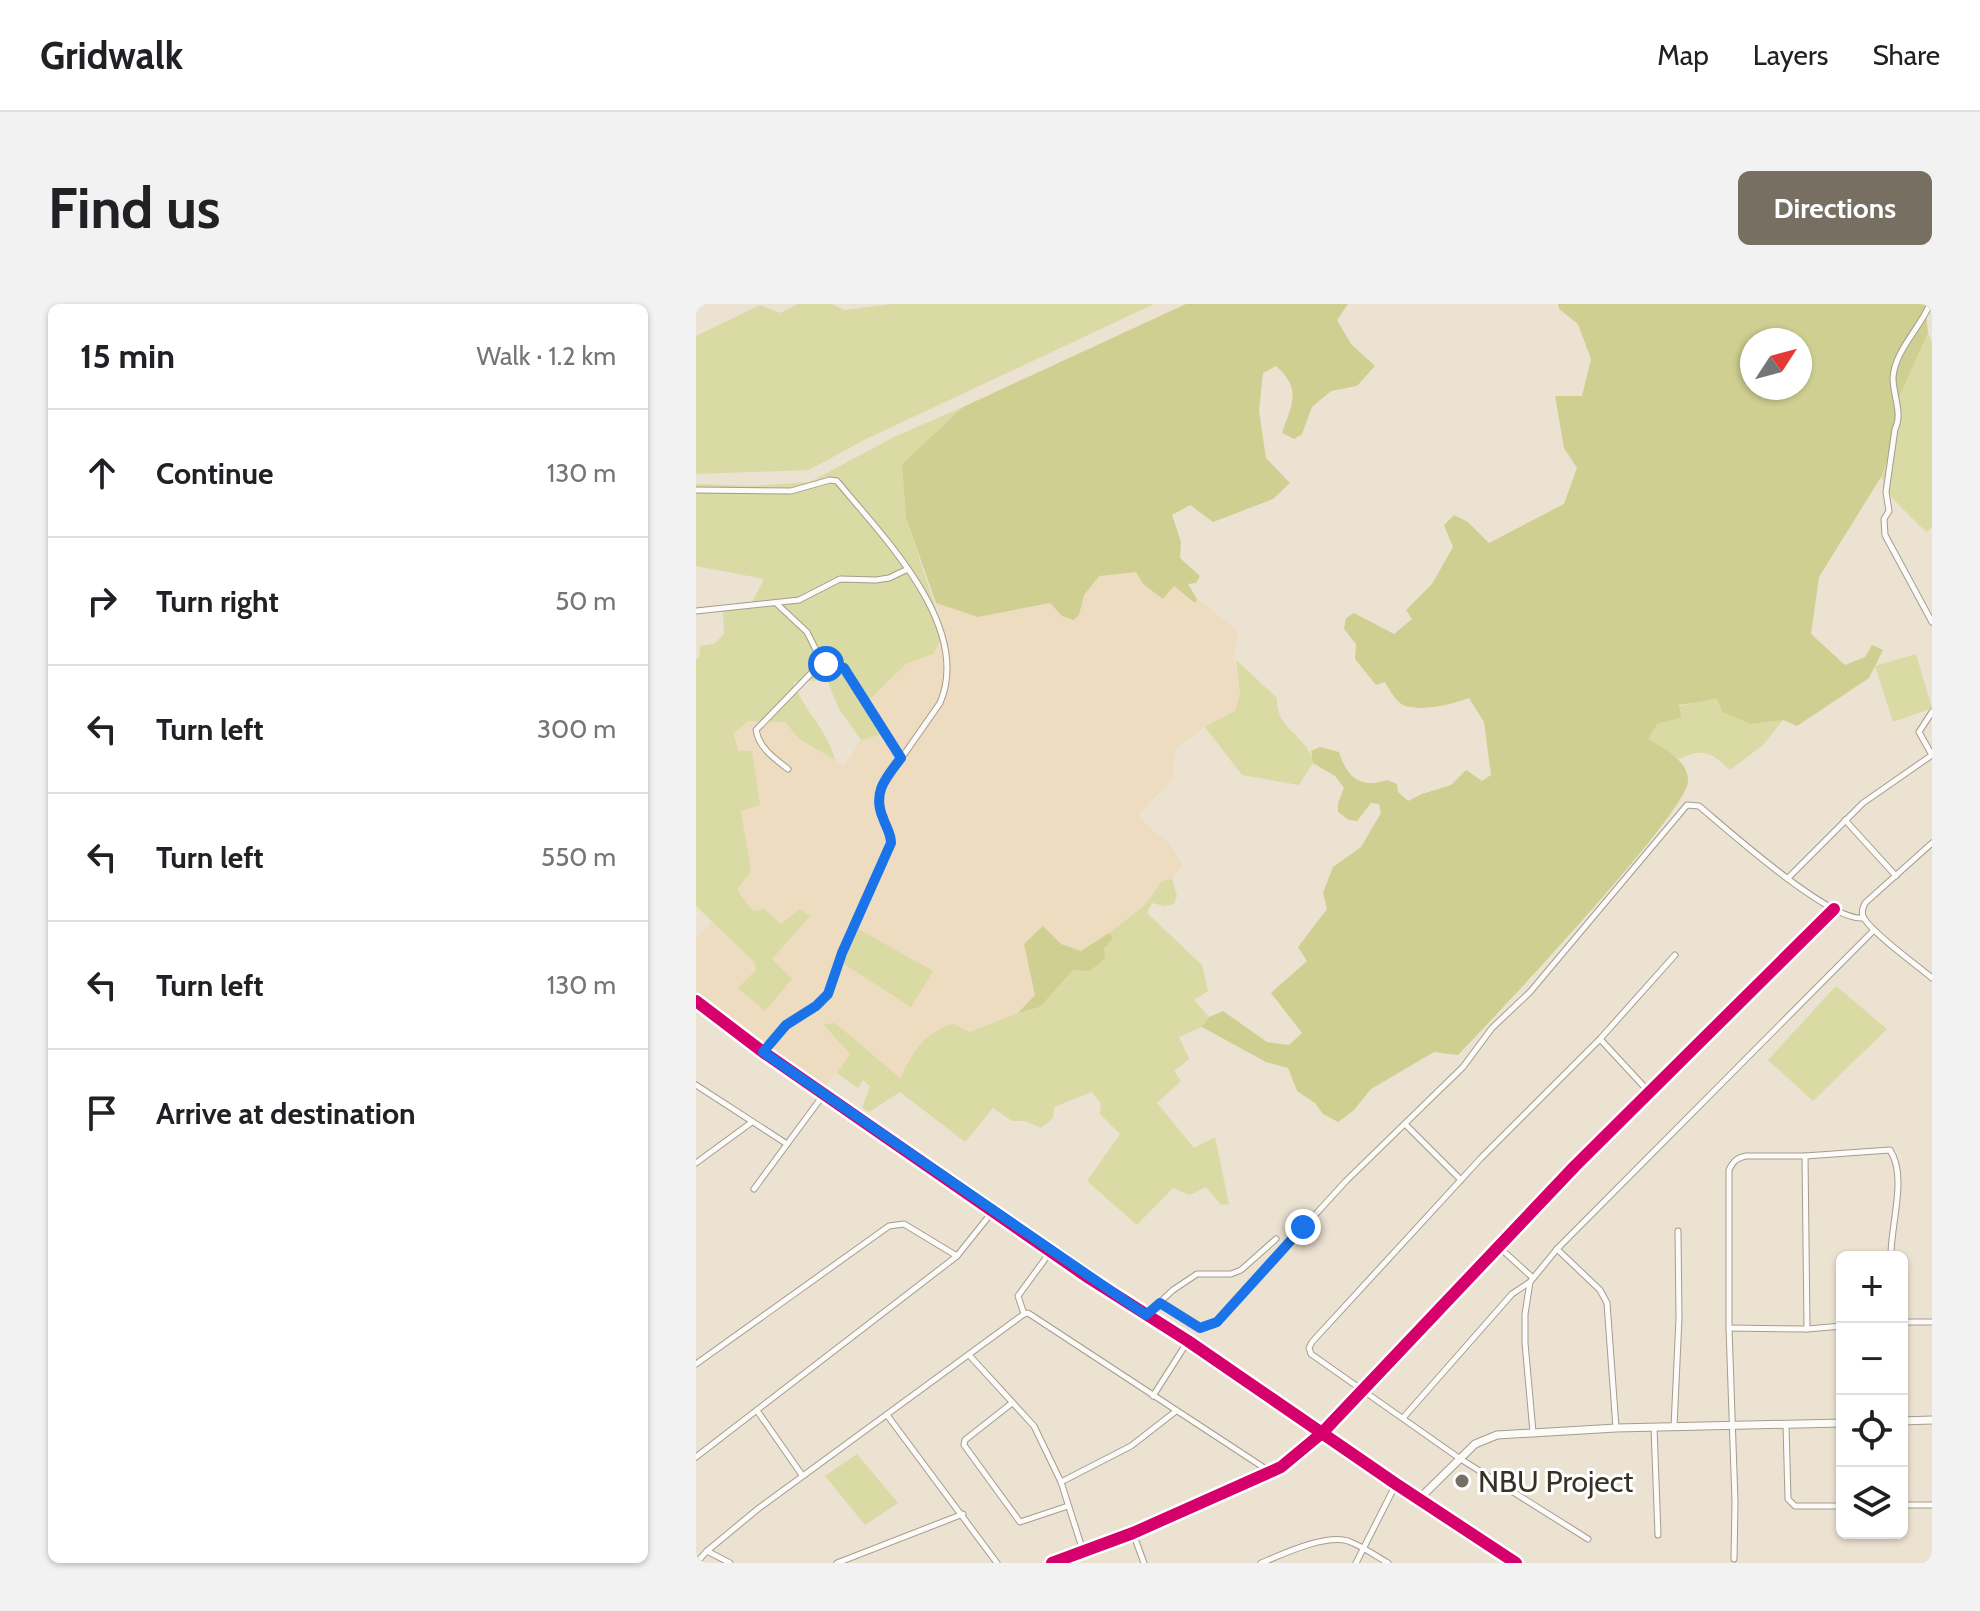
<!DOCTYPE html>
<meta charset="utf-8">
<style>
body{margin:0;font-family:Cabin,sans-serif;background:#f2f2f2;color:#202124}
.controls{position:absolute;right:24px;bottom:24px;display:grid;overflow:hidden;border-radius:12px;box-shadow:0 2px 6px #0004}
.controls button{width:72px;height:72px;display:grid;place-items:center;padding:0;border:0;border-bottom:2px solid #e0e0e0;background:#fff;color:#202124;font:40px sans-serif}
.compass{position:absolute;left:1044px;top:24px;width:72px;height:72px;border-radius:50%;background:#fff;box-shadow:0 2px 6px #0004;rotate:54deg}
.stop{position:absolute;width:24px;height:24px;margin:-18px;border:6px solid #1a73e8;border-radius:50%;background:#fff}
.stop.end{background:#1a73e8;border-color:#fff;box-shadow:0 2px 8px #0008}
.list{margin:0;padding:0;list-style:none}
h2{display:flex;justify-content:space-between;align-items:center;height:104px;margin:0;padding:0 32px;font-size:34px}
h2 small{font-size:26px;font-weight:400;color:#757577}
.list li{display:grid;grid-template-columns:52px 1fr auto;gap:24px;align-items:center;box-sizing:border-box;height:128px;padding:0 32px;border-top:2px solid #e0e0e0}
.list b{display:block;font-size:30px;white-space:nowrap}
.list em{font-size:26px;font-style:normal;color:#757577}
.icon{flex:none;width:44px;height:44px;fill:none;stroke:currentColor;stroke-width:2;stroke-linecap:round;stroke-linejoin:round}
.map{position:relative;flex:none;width:1236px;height:1259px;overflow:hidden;border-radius:12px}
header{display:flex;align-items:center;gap:48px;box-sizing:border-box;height:112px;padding:0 40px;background:#fff;border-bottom:2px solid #e0e0e0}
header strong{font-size:38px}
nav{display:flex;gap:44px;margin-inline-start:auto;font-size:28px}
.intro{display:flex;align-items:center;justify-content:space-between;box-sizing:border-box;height:192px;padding:0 48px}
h1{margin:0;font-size:56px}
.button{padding:20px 36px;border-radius:12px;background:#776f61;color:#fff;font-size:28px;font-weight:700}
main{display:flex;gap:48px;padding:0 48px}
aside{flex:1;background:#fff;border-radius:12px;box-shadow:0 2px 6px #0004}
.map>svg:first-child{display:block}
.built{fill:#eddcbf}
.green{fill:#d9daa4}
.forest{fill:#cecf91;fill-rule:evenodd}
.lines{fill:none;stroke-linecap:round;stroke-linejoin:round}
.street-casing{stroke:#a49d90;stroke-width:7}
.secondary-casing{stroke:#a49d90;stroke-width:9}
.street{stroke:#fcfbf8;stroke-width:5}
.secondary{stroke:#fcfbf8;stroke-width:7}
.cycleway-casing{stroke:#fff;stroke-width:17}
.cycleway{stroke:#d6006c;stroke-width:12}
.route{stroke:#1a73e8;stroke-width:10}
.poi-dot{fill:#776f61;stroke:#fff;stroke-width:3}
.labels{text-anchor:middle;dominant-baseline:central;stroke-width:6;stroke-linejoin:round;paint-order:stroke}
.poi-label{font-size:30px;fill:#383125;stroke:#fff;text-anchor:start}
</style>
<header>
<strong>Gridwalk</strong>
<nav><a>Map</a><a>Layers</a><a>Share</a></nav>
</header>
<div class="intro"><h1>Find us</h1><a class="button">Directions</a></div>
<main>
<aside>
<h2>15 min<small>Walk · 1.2 km</small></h2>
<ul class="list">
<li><svg class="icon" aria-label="ahead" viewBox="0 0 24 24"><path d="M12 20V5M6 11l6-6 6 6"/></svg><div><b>Continue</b></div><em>130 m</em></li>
<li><svg class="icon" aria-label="right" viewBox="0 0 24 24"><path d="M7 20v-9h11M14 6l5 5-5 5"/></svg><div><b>Turn right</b></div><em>50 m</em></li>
<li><svg class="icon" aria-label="left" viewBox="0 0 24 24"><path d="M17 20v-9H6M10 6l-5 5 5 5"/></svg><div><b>Turn left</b></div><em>300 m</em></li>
<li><svg class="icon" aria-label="left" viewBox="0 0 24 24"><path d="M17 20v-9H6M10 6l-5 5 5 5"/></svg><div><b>Turn left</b></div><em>550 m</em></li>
<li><svg class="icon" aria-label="left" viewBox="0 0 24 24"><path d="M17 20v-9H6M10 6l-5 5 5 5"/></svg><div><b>Turn left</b></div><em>130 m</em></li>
<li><svg class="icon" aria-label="arrive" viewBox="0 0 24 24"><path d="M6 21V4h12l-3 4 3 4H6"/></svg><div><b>Arrive at destination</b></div></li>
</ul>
</aside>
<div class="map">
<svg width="1236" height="1259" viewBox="0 0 1236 1259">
<rect width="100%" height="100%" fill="#ece2d1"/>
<!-- built -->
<polygon class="built" points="440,268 447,280 467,295 478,282 499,298 501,295 542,327 538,354 544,390 539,407 509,423 481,443 476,463 479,472 442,511 463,532 473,538 486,561 476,575 466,578 449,601 401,639 385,647 365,640 347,622 328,640 339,692 322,709 274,728 220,745 204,774 139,719 128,719 155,750 129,783 0,690 0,635 16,618 59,659 60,666 75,656 85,643 86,621 68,605 57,607 41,586 55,567 45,507 56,447 43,447 36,430 52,417 89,418 103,435 148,462 165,436 184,431 173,396 210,360 237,350 248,329 240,299 282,313 354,299 366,312 383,311 388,291 403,271"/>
<!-- green -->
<g class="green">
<polygon points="102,0 136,0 148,6 196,0 458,0 166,137 113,166 0,170 0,32 64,1 84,9"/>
<polygon points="1232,29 1236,39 1236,223 1230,228 1196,194 1185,173 1202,127 1204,91"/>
<path d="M 267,103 L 206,160 L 210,214 L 248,329 L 237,350 L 210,360 L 173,396 L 184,431 L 165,436 L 143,405 L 131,376 L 97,378 C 108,407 132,426 139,456 L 103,435 L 89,418 L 52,417 L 37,430 L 43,447 L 56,447 L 64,501 L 45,507 L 55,567 L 41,586 L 57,607 L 68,605 L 85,620 L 104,605 L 114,612 L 76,655 L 96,675 L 69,707 L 42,684 L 60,666 L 59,659 L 0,602 L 0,355 L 3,355 L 4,342 L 18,340 L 28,330 L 27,306 L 53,304 L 68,275 L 0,262 L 0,180 L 56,182 L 114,178 L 198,133 Z"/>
<polygon points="1220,350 1236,404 1197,418 1179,362"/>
<path d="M 540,356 L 581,394 C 579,427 613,431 617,459 L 603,481 L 546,471 L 509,423 L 539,407 L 544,390 Z"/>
<path d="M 1021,395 L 1026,408 L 1055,420 L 1087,416 L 1067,441 L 1034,466 C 1016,449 1007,443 983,455 L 951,435 C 974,400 982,401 1021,395 Z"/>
<path d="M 476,575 L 481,592 L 478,600 L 468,602 L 456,599 L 451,609 L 506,661 L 512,687 L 498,696 L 513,713 L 506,723 L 483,733 L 493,755 L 478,767 L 485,777 L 461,799 L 498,844 L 519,833 L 533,900 L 525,901 L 510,883 L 494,891 L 477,884 L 441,921 L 391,877 L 424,830 L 404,810 L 405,800 L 396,788 L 358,803 L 357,814 L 345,824 L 329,817 L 316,817 L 297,804 L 269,838 L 204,788 L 173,808 L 166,804 L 174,782 L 167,776 L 162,784 L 141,769 L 154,750 L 127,720 L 139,719 L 204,774 C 219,746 225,731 257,720 L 274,728 L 322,709 L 344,703 L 377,666 L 408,645 L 417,634 L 413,629 L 449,601 L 466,577 Z"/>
<polygon points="162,625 237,667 215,703 145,658"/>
<polygon points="1140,682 1191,725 1117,797 1072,756"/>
<polygon points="161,1150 202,1199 169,1221 129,1172"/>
</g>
<!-- forest -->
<g class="forest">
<path d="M 490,0 L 652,0 L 641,16 L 655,40 L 679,62 L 661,82 L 635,87 L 616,103 L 606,130 L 598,135 L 586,129 C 596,100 606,85 580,62 L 567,69 L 563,107 L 570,154 L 594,179 L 577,195 L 517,218 L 494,201 L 476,211 L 485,238 L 484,254 L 504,272 L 500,279 L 492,280 L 501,295 L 499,299 L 478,282 L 467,295 L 447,280 L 440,268 L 403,272 L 388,291 L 383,311 L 377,316 L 366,312 L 354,299 L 282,313 L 240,299 L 210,214 L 206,160 L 267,103 Z"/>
<path d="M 862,0 L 1229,0 L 1232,29 L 1204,91 L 1202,127 L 1185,173 L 1123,273 L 1115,330 L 1149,361 L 1169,353 L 1176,341 L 1187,346 L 1173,374 L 1101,422 L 1087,416 L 1055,420 L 1026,408 L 1021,395 L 983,401 L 985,414 L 962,419 L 952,435 C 967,445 992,455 992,477 C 993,507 795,717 762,751 L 738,748 L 675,785 L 657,807 L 642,818 L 627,810 L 619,799 L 601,787 L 592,764 L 570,758 L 506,723 L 513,713 L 527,707 L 571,738 L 593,741 L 606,729 L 575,689 L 611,657 L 602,643 L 631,605 L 627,589 L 637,563 L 665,543 L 685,509 L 683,500 L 675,499 L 661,517 L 653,516 L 642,508 L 642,499 L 648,484 L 639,472 L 617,459 L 615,447 L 624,443 L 643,448 C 651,474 665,485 691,476 L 701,480 L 702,488 L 712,497 L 726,490 L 755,481 L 770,466 L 786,477 L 795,471 L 788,418 L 773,394 C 758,400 718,410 704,399 C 698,394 693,385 689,378 L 680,381 L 659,355 L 660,340 L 648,325 L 650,314 L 658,309 L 698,330 L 716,315 L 710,306 L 736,280 L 757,243 L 748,221 L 758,211 L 772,218 L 793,239 L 868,200 L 881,164 L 868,144 L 859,92 L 886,92 L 895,55 L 882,20 L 863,5 ZM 1056,36 L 1104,36 L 1104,84 L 1056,84 Z"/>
<polygon points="347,622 365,640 385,647 413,629 417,634 408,645 409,654 394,667 377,666 344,703 322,709 339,691 328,640"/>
</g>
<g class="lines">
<!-- street casing -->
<g class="street-casing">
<g id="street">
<path d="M 1234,0 C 1224,24 1198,48 1197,74 C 1197,91 1207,110 1199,125 L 1190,188 L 1193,207 L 1188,215 L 1189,231 L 1236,318"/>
<path d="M 0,186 L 95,187 L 134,176 L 141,177 C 186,232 277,322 244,399 L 184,485 C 179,506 195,520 195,539 L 146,649 L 132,690 L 120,702 L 90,721 L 67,748"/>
<polyline points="80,299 111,328 126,358 148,364 205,454"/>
<polyline points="0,307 103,296 144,275 180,276 193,274 212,265"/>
<polyline points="1236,451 1223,428 1236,408"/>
<path d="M 92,465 C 78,454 63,444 60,426 L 126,358"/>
<polyline points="1149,516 1200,572"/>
<path d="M 1236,539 L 1169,599 C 1167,605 1165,606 1167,612 C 1172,626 1222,662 1236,674"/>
<polyline points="1092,574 1167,499 1236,451"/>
<polyline points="904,735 954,789"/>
<polyline points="0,781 91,840"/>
<polyline points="709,820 765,876"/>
<polyline points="1109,852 1111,1025"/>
<polyline points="0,859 56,818"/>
<polyline points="58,885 128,790"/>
<polyline points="803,943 837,974"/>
<polyline points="861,945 904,986 911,999 920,1124"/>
<path d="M 464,999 L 504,1024 L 521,1018 L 650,877 L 767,763 L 796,724 L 834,688 L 991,501 L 1003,502 C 1032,526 1134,618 1167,614"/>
<polyline points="328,1010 322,992 355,947"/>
<polyline points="450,1011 477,986 501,970 535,970 545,966 580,935"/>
<polyline points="1206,1018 1236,1018"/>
<polyline points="1033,1024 1111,1025 1146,1022"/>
<polyline points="273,1051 338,1122 365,1178 387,1247"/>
<polyline points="0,1060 193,922 208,920 261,952"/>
<polyline points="457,1092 492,1037"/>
<polyline points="316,1099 269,1136 268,1141 324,1218 372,1202"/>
<polyline points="62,1108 106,1171"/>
<polyline points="191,1111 301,1259"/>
<polyline points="707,1114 816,990 834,978"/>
<polyline points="1090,1121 1092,1195 1099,1202 1146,1202"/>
<polyline points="958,1123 962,1231"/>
<polyline points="978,1123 983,1014 982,927"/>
<polyline points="837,1128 829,1039 829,1010 834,978 861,945 1178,626"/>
<polyline points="626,1129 879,862 1138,605"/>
<polyline points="0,1153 261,952 297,907"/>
<polyline points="365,1178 435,1142 480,1107"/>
<polyline points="1206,1201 1236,1201"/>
<polyline points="437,1229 448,1259"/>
<polyline points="892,1235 763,1154 615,1050 613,1044 616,1038 785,854 904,735 979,651"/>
<polyline points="11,1247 34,1259"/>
<path d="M 1038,1255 L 1039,1198 L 1033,1024 L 1033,866 C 1037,857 1041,854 1050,852 L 1109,852 L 1194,846 C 1212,873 1194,922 1195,953"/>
<polyline points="0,1259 11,1247 63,1204 328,1010 332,1009 573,1167"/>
<polyline points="141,1259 267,1210"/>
<path d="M 565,1259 C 587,1250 629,1230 652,1237 C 666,1242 680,1252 692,1259"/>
<polyline points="660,1259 700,1180"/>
</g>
</g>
<!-- secondary casing -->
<g class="secondary-casing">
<g id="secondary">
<polyline points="0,697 67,748 393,974 492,1037 700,1180 820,1259"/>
<polyline points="1206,1117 1236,1116"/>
<polyline points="724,1194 779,1140 801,1131 920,1124 1146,1119"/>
<polyline points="356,1259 437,1229 574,1168 585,1163 626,1129"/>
</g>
</g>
<!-- street -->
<use href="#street" class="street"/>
<!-- secondary -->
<use href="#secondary" class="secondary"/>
<!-- cycleway casing -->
<g class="cycleway-casing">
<g id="cycleway">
<polyline points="0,697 67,748 393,974 492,1037 700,1180 820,1259"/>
<polyline points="356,1259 437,1229 574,1168 585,1163 626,1129 879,862 1138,605"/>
</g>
</g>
<!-- cycleway -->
<use href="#cycleway" class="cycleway"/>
</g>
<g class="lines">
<!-- route -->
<path class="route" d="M 130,360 L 148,364 L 205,454 C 190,474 176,488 187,514 C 190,523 195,530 195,539 L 146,649 L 132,690 L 120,702 L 90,721 L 67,748 L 450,1011 L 464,999 L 504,1024 L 521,1018 L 607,923"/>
</g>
<!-- markers -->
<circle class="poi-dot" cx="766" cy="1177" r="8"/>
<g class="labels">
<!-- poi labels -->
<g class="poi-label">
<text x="782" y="1177">NBU Project</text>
</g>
</g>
</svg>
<div class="controls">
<button>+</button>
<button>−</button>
<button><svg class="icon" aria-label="locate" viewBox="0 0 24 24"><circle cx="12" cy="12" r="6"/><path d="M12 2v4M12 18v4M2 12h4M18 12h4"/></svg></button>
<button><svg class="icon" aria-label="layers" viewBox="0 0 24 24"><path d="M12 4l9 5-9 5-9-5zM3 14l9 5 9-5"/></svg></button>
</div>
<svg class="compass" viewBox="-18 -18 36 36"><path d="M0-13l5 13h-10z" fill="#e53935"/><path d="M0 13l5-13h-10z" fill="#757577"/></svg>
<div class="stop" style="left:130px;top:360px"></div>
<div class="stop end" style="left:607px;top:923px"></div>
</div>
</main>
